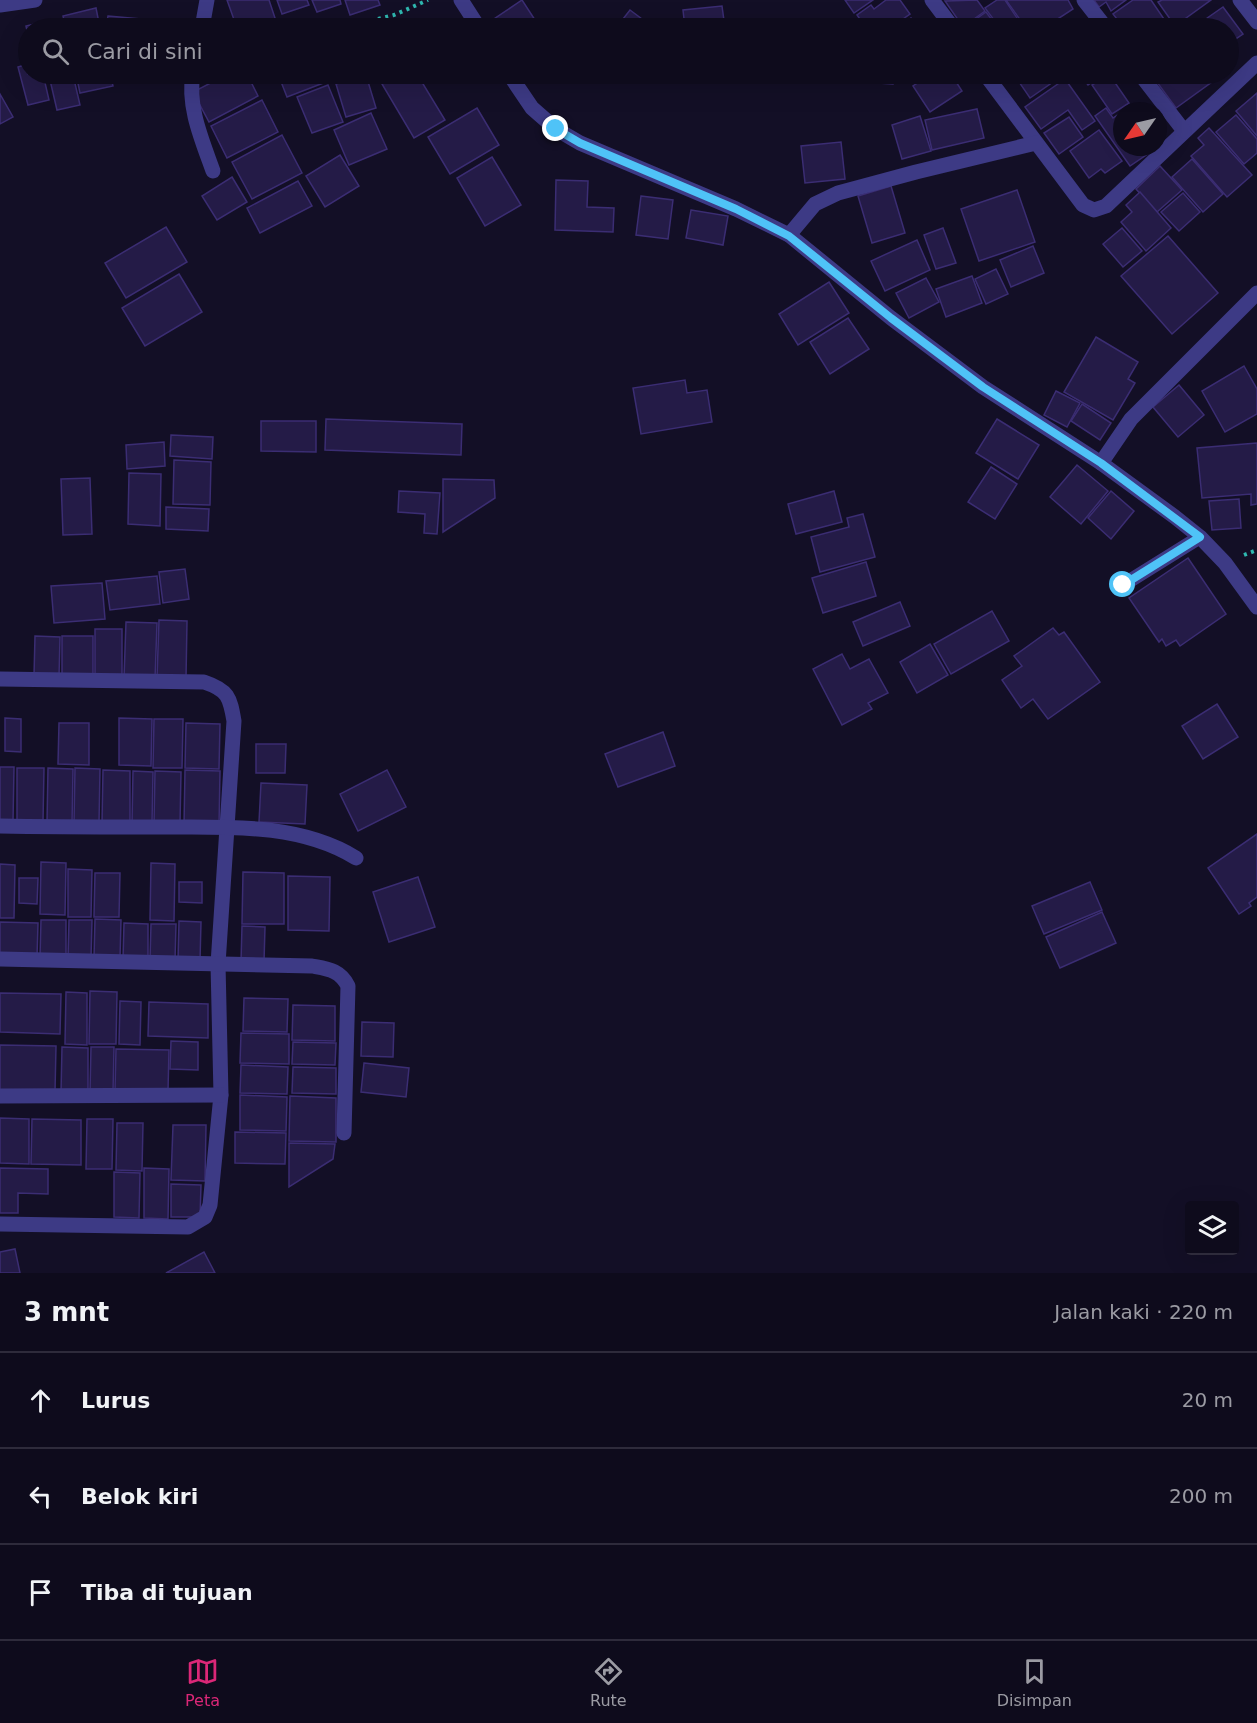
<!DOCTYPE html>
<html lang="id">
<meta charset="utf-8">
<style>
body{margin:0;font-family:"DejaVu Sans",sans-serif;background:#171425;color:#f1f3f6}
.controls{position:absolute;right:18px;bottom:18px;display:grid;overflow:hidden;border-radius:6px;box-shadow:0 6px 24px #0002}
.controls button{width:54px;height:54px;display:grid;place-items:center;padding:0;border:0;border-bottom:2px solid #2e2b3b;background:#0e0b1c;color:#f1f3f6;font:30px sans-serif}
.compass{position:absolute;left:1113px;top:102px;width:54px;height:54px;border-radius:50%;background:#0e0b1c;box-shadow:0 6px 24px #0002;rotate:236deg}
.stop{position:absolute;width:18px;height:18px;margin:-14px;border:4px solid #4fc3f7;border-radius:50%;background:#fff}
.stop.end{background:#4fc3f7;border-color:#fff;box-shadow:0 2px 6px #0008}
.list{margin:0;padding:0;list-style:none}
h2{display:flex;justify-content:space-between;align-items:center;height:78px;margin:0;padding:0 24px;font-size:26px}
h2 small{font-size:20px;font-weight:400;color:#9b9ba3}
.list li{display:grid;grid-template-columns:39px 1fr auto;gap:18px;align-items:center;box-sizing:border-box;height:96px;padding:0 24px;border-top:2px solid #2e2b3b}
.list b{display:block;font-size:22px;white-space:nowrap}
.list em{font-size:20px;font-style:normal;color:#9b9ba3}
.icon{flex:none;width:33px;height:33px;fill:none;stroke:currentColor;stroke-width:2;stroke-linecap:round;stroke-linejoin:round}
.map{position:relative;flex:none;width:1257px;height:1273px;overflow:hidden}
.search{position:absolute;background:#0e0b1c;box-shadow:0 6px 24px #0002;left:18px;right:18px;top:18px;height:66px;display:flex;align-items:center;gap:15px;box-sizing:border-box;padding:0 21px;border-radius:33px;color:#9b9ba3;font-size:22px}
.sheet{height:366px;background:#0e0b1c}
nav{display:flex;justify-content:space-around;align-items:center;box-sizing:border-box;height:84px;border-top:2px solid #2e2b3b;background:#0e0b1c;font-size:16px;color:#9b9ba3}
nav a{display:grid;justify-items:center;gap:3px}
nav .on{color:#db2777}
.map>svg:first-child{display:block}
.building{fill:#241b47;stroke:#3b2d73;stroke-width:1.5}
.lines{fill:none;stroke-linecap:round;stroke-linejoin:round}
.path{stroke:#2fb8b0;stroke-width:4;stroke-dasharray:3 4.5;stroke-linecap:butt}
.service{stroke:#3d3a85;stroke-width:14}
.minor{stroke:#3d3a85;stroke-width:15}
.route{stroke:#4fc3f7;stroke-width:8}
</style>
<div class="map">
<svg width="1257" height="1273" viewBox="0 0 1257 1273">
<rect width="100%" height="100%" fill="#130f26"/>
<!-- building -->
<g class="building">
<polygon points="227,0 269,0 277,24 264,28 237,28"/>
<polygon points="277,0 307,0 309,5 282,14"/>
<polygon points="312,0 340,0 341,4 317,12"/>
<polygon points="345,0 378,0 380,5 350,15"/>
<polygon points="522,0 537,23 528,28 492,28 488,23"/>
<polygon points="845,0 873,0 854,13"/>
<polygon points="886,0 900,0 910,14 890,28 866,28 857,15 871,5 874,9"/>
<polygon points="977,0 985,11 963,27 945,1"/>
<polygon points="997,0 1005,0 1019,21 1008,28 1000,28 985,8"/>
<polygon points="1006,0 1068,0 1073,9 1044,28 1026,28"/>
<polygon points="1094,0 1126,0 1111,11 1106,2 1099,7"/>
<polygon points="1133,0 1151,0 1164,19 1151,28 1124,28 1113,14"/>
<polygon points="1162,0 1211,0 1175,26 1158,2"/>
<polygon points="722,6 725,28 685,28 683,10"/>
<polygon points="1223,7 1243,34 1228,44 1228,28 1193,28"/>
<polygon points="96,8 100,28 66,28 63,16"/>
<polygon points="630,10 654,28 616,28"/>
<polygon points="986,12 998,28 977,28 972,22"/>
<polygon points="108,16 152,20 151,28 106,28"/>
<polygon points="911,18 919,28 896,28"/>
<polygon points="56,19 58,28 28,28 28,35 26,26"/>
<polygon points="1070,19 1076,28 1057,28"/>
<polygon points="28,64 28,74 43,74 49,100 28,105 18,67"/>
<polygon points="76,74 110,74 113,86 80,93"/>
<polygon points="228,74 247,74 258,96 209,122 193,92"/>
<polygon points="278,74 322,74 326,82 287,97"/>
<polygon points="331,74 359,74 334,82"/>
<polygon points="400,74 417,74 445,120 414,138 382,84"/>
<polygon points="846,74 894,74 893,84 846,81"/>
<polygon points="931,74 951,74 962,91 930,112 913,86"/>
<polygon points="1019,74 1061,74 1063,75 1030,98 1015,76"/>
<polygon points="1080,74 1104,74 1088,85"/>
<polygon points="1109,74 1129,103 1112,114 1092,85"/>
<polygon points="1151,74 1212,74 1216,79 1176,108"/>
<polygon points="73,75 80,105 57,110 50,80"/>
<polygon points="366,75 376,108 346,117 336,84"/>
<polygon points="1065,79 1095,121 1082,130 1068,110 1041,129 1025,107"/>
<polygon points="328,85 343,122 312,133 297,97"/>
<polygon points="1257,93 1257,136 1236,111"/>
<polygon points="0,94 13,117 0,124"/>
<polygon points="262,100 278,132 227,158 211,126"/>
<polygon points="1134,104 1139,111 1123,111"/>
<polygon points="477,108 499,145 450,174 428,137"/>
<polygon points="1106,108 1113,118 1122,112 1122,147 1149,147 1152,151 1130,166 1095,116"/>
<polygon points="977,109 984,138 932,150 925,120"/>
<polygon points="371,113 387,149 349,165 334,130"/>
<polygon points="1236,115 1257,139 1257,153 1244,164 1216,132"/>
<polygon points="920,116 931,151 902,159 892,125"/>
<polygon points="1069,117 1083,137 1059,154 1044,133"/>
<polygon points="1209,128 1252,175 1227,197 1191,156 1204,145 1198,138"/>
<polygon points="1099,130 1122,161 1105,173 1101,169 1089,178 1070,151"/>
<polygon points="282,135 302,173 252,199 232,162"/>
<polygon points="841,142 845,179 805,183 801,146"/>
<polygon points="340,155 359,186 325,207 306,176"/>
<polygon points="492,157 521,205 485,226 457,178"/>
<polygon points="1192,159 1223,194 1203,212 1172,177"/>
<polygon points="1160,166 1182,190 1157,212 1136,189"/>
<polygon points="232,177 247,202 217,220 202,196"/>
<polygon points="556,180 588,181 587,207 614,208 613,232 555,230"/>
<polygon points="298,181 312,206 260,233 247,208"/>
<polygon points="891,186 905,233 872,243 858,196"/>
<polygon points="1017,190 1035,242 979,261 961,209"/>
<polygon points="1140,192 1171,228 1146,251 1121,222 1132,212 1126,205"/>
<polygon points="1183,193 1200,212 1179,231 1161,212"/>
<polygon points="641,196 673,200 668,239 636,235"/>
<polygon points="691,210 728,216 723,245 686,238"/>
<polygon points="166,227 187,262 126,298 105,263"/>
<polygon points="943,228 956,263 936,269 924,235"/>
<polygon points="1122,228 1142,251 1123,267 1103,244"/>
<polygon points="1168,236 1218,293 1172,334 1121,276"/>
<polygon points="917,240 930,270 885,291 871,261"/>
<polygon points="1033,246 1044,273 1011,287 1000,260"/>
<polygon points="996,269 1008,294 986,304 975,279"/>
<polygon points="179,274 202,312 145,346 122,308"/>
<polygon points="972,276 982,303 946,317 936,289"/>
<polygon points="926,278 939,302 909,318 896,293"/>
<polygon points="829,282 849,313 798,345 779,314"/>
<polygon points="848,318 869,349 830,374 810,342"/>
<polygon points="1096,337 1138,362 1128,379 1135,383 1113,420 1064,392"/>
<polygon points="1244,366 1257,389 1257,414 1225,432 1202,391"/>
<polygon points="685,380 687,393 707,390 712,422 641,434 633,388"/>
<polygon points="1179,385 1204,415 1178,437 1153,407"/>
<polygon points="1056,391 1080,403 1067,427 1044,415"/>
<polygon points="1082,404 1111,423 1100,440 1071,421"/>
<polygon points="326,419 462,424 461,455 325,450"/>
<polygon points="997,419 1039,445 1018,479 976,453"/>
<polygon points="261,421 316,421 316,452 261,451"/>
<polygon points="171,435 213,437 212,459 170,456"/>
<polygon points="164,442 165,466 127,469 126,445"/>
<polygon points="1257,443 1257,504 1251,505 1251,494 1202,498 1197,448"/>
<polygon points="174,460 211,462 210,505 173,504"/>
<polygon points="1077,465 1108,491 1081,524 1050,497"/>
<polygon points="991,467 1017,484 995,519 968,502"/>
<polygon points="129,473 161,474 160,526 128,524"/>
<polygon points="90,478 92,534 63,535 61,479"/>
<polygon points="443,479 494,480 495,498 443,532"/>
<polygon points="399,491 440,493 437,534 424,533 425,514 398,512"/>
<polygon points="834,491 842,522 796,534 788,504"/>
<polygon points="1111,491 1134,511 1111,539 1088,518"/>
<polygon points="1239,499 1241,528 1212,530 1209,501"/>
<polygon points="166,507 209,509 208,531 166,529"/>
<polygon points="863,514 875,557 820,572 811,537 849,527 847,518"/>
<polygon points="1188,558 1226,614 1180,646 1176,640 1166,646 1162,639 1159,642 1129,598"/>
<polygon points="866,562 876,596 823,613 812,578"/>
<polygon points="185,569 189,599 163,603 159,572"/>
<polygon points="157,576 160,604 110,610 106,581"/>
<polygon points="102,583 105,619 54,623 51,586"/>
<polygon points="900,602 910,626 863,646 853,622"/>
<polygon points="992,611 1009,641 951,674 934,644"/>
<polygon points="159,620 187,621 186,679 157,678"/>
<polygon points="126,622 157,623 155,679 124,678"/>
<polygon points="1053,628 1059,635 1064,632 1100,682 1048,719 1033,699 1021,708 1002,680 1022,666 1014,656"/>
<rect x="95" y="629" width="27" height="48"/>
<polygon points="35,636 60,637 59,677 34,676"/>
<rect x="62" y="636" width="31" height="41"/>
<polygon points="930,644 948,675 917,693 900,662"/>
<polygon points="842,654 850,669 869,659 888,693 868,703 872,709 842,725 813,669"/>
<polygon points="1217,704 1238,737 1203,759 1182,726"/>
<polygon points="5,718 21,719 21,752 5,751"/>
<polygon points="119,718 152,719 151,766 119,765"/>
<polygon points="154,719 183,719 182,768 153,768"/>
<polygon points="59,723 89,723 89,765 58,764"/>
<polygon points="186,723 220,724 219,769 185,768"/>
<polygon points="663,732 675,766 618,787 605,754"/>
<polygon points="256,744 286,744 285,773 256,773"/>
<polygon points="0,767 14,767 13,822 0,822"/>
<polygon points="17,768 44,768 43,822 17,821"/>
<polygon points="48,768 73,769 72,824 47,823"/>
<polygon points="75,768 100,769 99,823 74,822"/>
<polygon points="103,770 130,771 130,824 102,823"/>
<polygon points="185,770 220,771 219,826 184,825"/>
<polygon points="387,770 406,807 358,831 340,794"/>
<polygon points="133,771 153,772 152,823 132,823"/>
<polygon points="155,771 181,772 180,824 154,823"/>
<polygon points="261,783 307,785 305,824 259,822"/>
<polygon points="1257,834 1257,897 1249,903 1251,906 1239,914 1208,868"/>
<polygon points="41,862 66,863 65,915 40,914"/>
<polygon points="151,863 175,864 174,921 150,920"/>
<polygon points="0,864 15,865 14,918 0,918"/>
<polygon points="68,869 92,870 91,917 68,917"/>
<polygon points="243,872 284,873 284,924 242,924"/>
<polygon points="95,873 120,873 119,917 94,917"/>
<polygon points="288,876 330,877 329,931 288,930"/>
<polygon points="418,877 435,927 389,942 373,892"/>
<polygon points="19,878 38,878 37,904 19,903"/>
<polygon points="179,882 202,882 202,903 179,902"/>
<polygon points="1090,882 1102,910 1044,934 1032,906"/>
<polygon points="1102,912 1116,943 1060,968 1046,937"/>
<polygon points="95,919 121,920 120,958 94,958"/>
<polygon points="41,920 66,920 66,957 40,957"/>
<polygon points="69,920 92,920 91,958 68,958"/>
<polygon points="179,921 201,922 200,961 178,960"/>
<polygon points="0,922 38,923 37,957 0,956"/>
<polygon points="124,923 148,924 148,960 123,960"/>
<polygon points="151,924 176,924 175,960 150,960"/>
<polygon points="242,926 265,927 264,962 241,962"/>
<polygon points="90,991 117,992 116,1044 89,1044"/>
<polygon points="66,992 87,993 87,1045 65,1044"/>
<polygon points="0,993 61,994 60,1034 0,1032"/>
<polygon points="244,998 288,999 287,1032 243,1031"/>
<polygon points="120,1001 141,1002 140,1045 119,1044"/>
<polygon points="149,1002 208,1004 208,1038 148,1036"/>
<polygon points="293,1005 335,1006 335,1041 292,1040"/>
<polygon points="362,1022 394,1023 393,1057 361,1056"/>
<polygon points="241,1033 289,1034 289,1064 240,1063"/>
<polygon points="171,1041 198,1042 198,1070 170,1069"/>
<polygon points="293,1042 336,1043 335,1065 292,1064"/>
<polygon points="0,1045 56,1046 55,1092 0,1091"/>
<polygon points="62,1047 88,1048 88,1094 61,1093"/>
<polygon points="91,1047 114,1047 113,1093 90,1092"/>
<polygon points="116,1049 169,1050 168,1091 115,1090"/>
<polygon points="364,1063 409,1068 406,1097 361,1092"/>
<polygon points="241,1065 288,1067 287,1094 240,1093"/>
<polygon points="293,1067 336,1068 336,1094 292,1093"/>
<polygon points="240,1095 287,1097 286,1131 240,1130"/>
<polygon points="290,1096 336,1098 336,1142 289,1141"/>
<polygon points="0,1118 29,1119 29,1164 0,1163"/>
<polygon points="32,1119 81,1120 81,1165 31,1164"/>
<polygon points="87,1119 113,1119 112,1169 86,1169"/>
<polygon points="117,1123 143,1123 142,1171 116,1170"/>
<polygon points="173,1125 206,1125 205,1181 171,1180"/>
<polygon points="235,1132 286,1133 285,1164 235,1163"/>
<polygon points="289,1143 335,1144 333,1159 289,1187"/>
<polygon points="0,1168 48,1169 48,1194 18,1193 18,1213 0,1213"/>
<polygon points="144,1168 169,1169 168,1219 144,1218"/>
<polygon points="114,1172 140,1173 139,1218 114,1217"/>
<polygon points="171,1184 201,1185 200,1217 171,1217"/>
<polygon points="15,1249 20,1273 0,1273 0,1252"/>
<polygon points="204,1252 215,1273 166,1273"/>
</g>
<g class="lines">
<!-- path -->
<g class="path">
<polyline points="378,19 394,15 428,0"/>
<polyline points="1244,555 1257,550"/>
</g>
<!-- service -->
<polyline class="service" points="1123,585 1200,537"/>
<!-- minor -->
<g class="minor">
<polyline points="461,0 479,28"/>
<polyline points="932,0 953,28"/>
<polyline points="1084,0 1106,28"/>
<polyline points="1240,0 1257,22"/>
<polyline points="0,5 35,0"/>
<polyline points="202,28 207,0"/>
<path d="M 193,74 C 187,106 202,140 213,171"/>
<polyline points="509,74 532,108 556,129 580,143 736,209 789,235 891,318 983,387 1101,463 1175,517 1200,537 1225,563 1257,607"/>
<polyline points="985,74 1083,205 1094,210 1106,206 1257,63"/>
<polyline points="1140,74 1184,131"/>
<polyline points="789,235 815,204 838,193 916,172 1036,143"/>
<polyline points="1101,463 1131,419 1257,293"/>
<path d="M 0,679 L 204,682 C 228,690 230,697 234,721 L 218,964 L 221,1095 L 210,1205 L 205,1217 L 188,1227 L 0,1224"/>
<path d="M 0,826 C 49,827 98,827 146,827 C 215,828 295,820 356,858"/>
<path d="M 0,959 L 312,966 C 328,969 340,970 348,986 L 344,1133"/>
<polyline points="0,1096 221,1095"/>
</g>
</g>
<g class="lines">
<!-- route -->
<polyline class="route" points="556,129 580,143 736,209 789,236 891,318 983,387 1101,463 1200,537 1123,585"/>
</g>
</svg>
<div class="controls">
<button><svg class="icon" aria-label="layers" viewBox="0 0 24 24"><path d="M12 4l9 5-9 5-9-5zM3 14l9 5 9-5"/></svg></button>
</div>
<svg class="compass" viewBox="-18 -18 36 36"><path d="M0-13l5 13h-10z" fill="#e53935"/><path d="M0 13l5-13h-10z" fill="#9b9ba3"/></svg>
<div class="stop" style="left:1123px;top:585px"></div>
<div class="stop end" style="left:556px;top:129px"></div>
<div class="search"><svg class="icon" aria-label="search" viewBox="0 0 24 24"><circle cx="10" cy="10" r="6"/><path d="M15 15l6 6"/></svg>Cari di sini</div>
</div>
<section class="sheet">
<h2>3 mnt<small>Jalan kaki · 220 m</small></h2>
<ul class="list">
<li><svg class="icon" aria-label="ahead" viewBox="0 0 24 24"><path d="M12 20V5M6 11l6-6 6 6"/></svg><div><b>Lurus</b></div><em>20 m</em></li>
<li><svg class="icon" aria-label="left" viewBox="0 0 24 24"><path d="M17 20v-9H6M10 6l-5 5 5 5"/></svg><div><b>Belok kiri</b></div><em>200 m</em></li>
<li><svg class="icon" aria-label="arrive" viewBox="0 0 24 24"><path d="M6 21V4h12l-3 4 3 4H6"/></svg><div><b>Tiba di tujuan</b></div></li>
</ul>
</section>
<nav>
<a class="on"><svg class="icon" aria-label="map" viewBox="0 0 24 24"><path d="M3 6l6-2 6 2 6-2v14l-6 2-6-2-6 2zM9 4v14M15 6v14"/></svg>Peta</a>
<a><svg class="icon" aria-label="directions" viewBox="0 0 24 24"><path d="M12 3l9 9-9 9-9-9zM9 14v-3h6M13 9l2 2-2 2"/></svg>Rute</a>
<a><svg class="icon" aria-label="saved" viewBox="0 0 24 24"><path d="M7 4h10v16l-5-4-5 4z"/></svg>Disimpan</a>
</nav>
